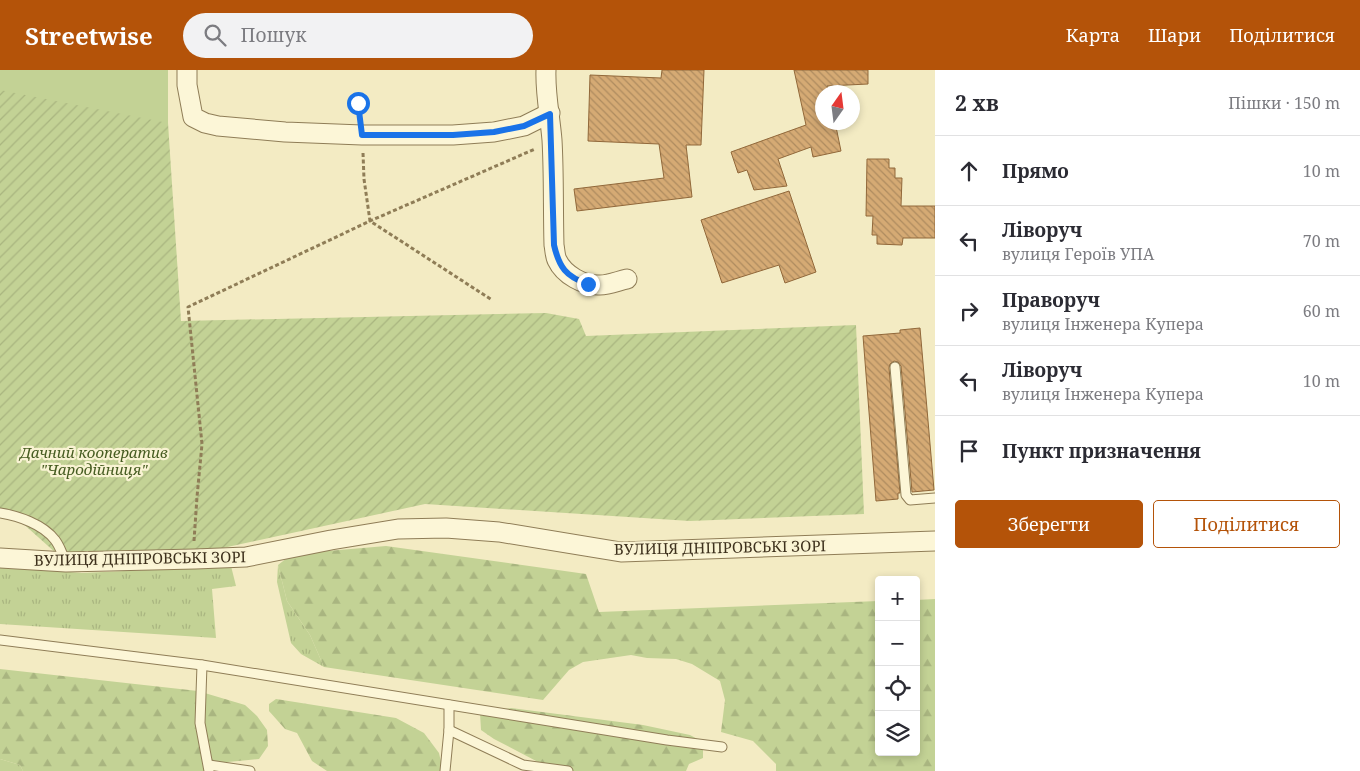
<!DOCTYPE html>
<html lang="uk">
<meta charset="utf-8">
<style>
body{margin:0;font-family:"Noto Serif",serif;background:#f2f2f3;color:#2b2b33}
.controls{position:absolute;right:15px;bottom:15px;display:grid;overflow:hidden;border-radius:5px;box-shadow:0 2px 8px #0003}
.controls button{width:45px;height:45px;display:grid;place-items:center;padding:0;border:0;border-bottom:1px solid #e1e1e2;background:#fff;color:#2b2b33;font:25px sans-serif}
.compass{position:absolute;left:815px;top:15px;width:45px;height:45px;border-radius:50%;background:#fff;box-shadow:0 2px 8px #0003;rotate:14deg}
.stop{position:absolute;width:15px;height:15px;margin:-11px;border:4px solid #1a73e8;border-radius:50%;background:#fff}
.stop.end{background:#1a73e8;border-color:#fff;box-shadow:0 1px 5px #0008}
.list{margin:0;padding:0;list-style:none}
h2{display:flex;justify-content:space-between;align-items:center;height:65px;margin:0;padding:0 20px;font-size:21px}
h2 small{font-size:16px;font-weight:400;color:#7c7c81}
.list li{display:grid;grid-template-columns:32px 1fr auto;gap:15px;align-items:center;box-sizing:border-box;height:70px;padding:0 20px;border-top:1px solid #e1e1e2}
.list b{display:block;font-size:19px;white-space:nowrap}
.list p{margin:0;font-size:16px;white-space:nowrap;color:#7c7c81}
.list em{font-size:16px;font-style:normal;color:#7c7c81}
.actions{display:flex;gap:10px;padding:15px 20px}
.actions a{flex:1;padding:11px 0;border:1px solid #b45309;border-radius:5px;text-align:center;font-size:18px;color:#b45309}
.actions .main{background:#b45309;color:#fff}
.icon{flex:none;width:28px;height:28px;fill:none;stroke:currentColor;stroke-width:2;stroke-linecap:round;stroke-linejoin:round}
.map{position:relative;flex:none;width:935px;height:701px;overflow:hidden}
header{display:flex;align-items:center;gap:30px;box-sizing:border-box;height:70px;padding:0 25px;background:#b45309;color:#fff}
header strong{font-size:24px}
nav{display:flex;gap:28px;margin-inline-start:auto;font-size:18px}
.search{width:350px;height:45px;background:#f2f2f3;display:flex;align-items:center;gap:12px;box-sizing:border-box;padding:0 18px;border-radius:28px;color:#7c7c81;font-size:19px}
main{display:flex}
aside{flex:1;background:#fff}
.map>svg:first-child{display:block}
.grass{fill:url(#grass-tufts)}
.forest{fill:url(#forest-firs)}
.park{fill:#c3d295}
.garden{fill:url(#garden-furrows)}
.building{fill:url(#building-back-hatch);stroke:#91683a}
.lines{fill:none;stroke-linecap:round;stroke-linejoin:round}
.lane-casing{stroke:#8f7d57;stroke-width:11}
.street-casing{stroke:#8f7d57;stroke-width:21}
.path{stroke:#8f7d57;stroke-width:3;stroke-dasharray:4 2.5;stroke-linecap:butt}
.lane{stroke:#fcf6d7;stroke-width:9}
.street{stroke:#fcf6d7;stroke-width:19}
.route{stroke:#1a73e8;stroke-width:6}
.labels{text-anchor:middle;dominant-baseline:central;stroke-width:4.5;stroke-linejoin:round;paint-order:stroke}
.park-label{font-size:15px;font-style:italic;fill:#465c21;stroke:#f9f3d3}
.street-label{font-size:15px;fill:#3e311d;stroke:#f9f3d3}
</style>
<header>
<strong>Streetwise</strong>
<div class="search"><svg class="icon" aria-label="search" viewBox="0 0 24 24"><circle cx="10" cy="10" r="6"/><path d="M15 15l6 6"/></svg>Пошук</div>
<nav><a>Карта</a><a>Шари</a><a>Поділитися</a></nav>
</header>
<main>
<div class="map">
<svg width="935" height="701" viewBox="0 0 935 701">
<defs>
<pattern id="grass-tufts" width="24" height="20" patternUnits="userSpaceOnUse" patternTransform="scale(1.25)"><rect width="24" height="20" fill="#c3d295"/><path d="M3 7l-1-3M5 7V3M7 7l1-3M15 17l-1-3M17 17v-4M19 17l1-3" fill="none" stroke="#a9b580"/></pattern>
<pattern id="forest-firs" width="22" height="20" patternUnits="userSpaceOnUse" patternTransform="scale(1.25)"><rect width="22" height="20" fill="#c3d295"/><path d="M5 1l3.5 6h-7zM16 11l3.5 6h-7z" fill="#a9b580"/></pattern>
<pattern id="garden-furrows" width="10" height="10" patternUnits="userSpaceOnUse" patternTransform="scale(1.25)"><rect width="10" height="10" fill="#c3d295"/><path d="M-1 1l2-2M0 10L10 0M9 11l2-2" fill="none" stroke="#a9b580"/></pattern>
<pattern id="building-back-hatch" width="6" height="6" patternUnits="userSpaceOnUse" patternTransform="scale(1.25)"><rect width="6" height="6" fill="#d5aa74"/><path d="M-1 5l2 2M0 0l6 6M5-1l2 2" fill="none" stroke="#ae8b5f"/></pattern>
</defs>
<rect width="100%" height="100%" fill="#f3ebc3"/>
<!-- grass -->
<g class="grass">
<polygon points="278,495 287,531 310,565 324,597 301,584 291,573 277,512"/>
<polygon points="0,496 82,503 231,496 236,516 212,519 216,568 0,554"/>
<polygon points="0,689 20,695 23,701 0,701"/>
</g>
<!-- forest -->
<g class="forest">
<polygon points="386,476 586,504 599,542 879,531 879,682 916,682 916,530 935,529 935,701 776,701 776,694 753,671 721,662 725,630 720,611 692,594 676,589 647,588 631,585 583,592 569,600 543,630 324,597 310,565 287,531 278,495 292,484"/>
<polygon points="0,599 198,621 245,635 257,646 267,660 268,676 259,689 228,692 211,701 23,701 20,695 0,689"/>
<polygon points="276,629 396,648 424,663 439,683 443,701 327,701 312,691 297,663 285,659 269,641 269,634"/>
<polygon points="511,638 643,655 690,665 703,672 703,688 689,694 686,701 565,701 538,692 494,669 481,660 480,643"/>
</g>
<!-- park -->
<polygon class="park" points="0,0 168,0 168,53 45,61 0,41"/>
<!-- garden -->
<polygon class="garden" points="0,20 168,53 181,251 546,243 579,249 586,266 856,255 864,444 690,451 425,434 209,481 66,492 19,450 0,445"/>
<!-- building -->
<g class="building">
<polygon points="662,0 704,0 701,75 686,75 692,127 577,141 574,119 664,108 659,74 588,71 590,5 661,8"/>
<polygon points="794,0 868,0 868,14 827,16 829,22 822,22 822,52 835,52 841,81 813,87 811,77 778,89 787,116 754,120 747,100 738,103 731,82 806,55"/>
<polygon points="867,89 889,89 889,98 895,98 895,108 902,108 901,136 935,136 935,168 903,168 902,175 877,174 877,165 872,165 873,146 866,146"/>
<polygon points="789,121 816,202 785,213 779,195 722,213 701,150"/>
<polygon points="920,258 934,420 912,422 901,296 898,292 894,291 890,294 889,298 900,423 898,423 898,429 876,431 863,266 900,263 900,260"/>
</g>
<g class="lines">
<!-- lane casing -->
<g class="lane-casing">
<g id="lane">
<polyline points="895,297 906,425 910,430 935,428"/>
<path d="M 0,443 C 18,446 43,454 55,470 C 60,476 62,485 66,491"/>
<polyline points="0,570 202,595 667,670 722,677"/>
<polyline points="202,595 200,653 209,701"/>
<polyline points="449,660 523,695 568,701"/>
<polyline points="209,695 250,701"/>
<polyline points="445,701 449,660 449,635"/>
</g>
</g>
<!-- street casing -->
<g class="street-casing">
<g id="street">
<polyline points="187,0 187,15 193,47 205,53 218,56 285,62 362,65 453,65 494,62 524,56 550,43"/>
<path d="M 546,0 C 545,23 550,46 552,70 C 554,105 553,140 554,175 C 555,180 555,186 557,190 C 564,205 584,216 600,215 C 609,215 618,211 627,209"/>
<polyline points="0,488 66,492 195,489 246,487 331,470 398,459 446,458 499,462 621,482 935,471"/>
</g>
</g>
<!-- path -->
<g class="path">
<polyline points="358,33 360,49"/>
<polyline points="363,83 364,109 370,151 492,230"/>
<polyline points="194,471 197,427 202,374 188,237 370,151 535,79"/>
</g>
<!-- lane -->
<use href="#lane" class="lane"/>
<!-- street -->
<use href="#street" class="street"/>
</g>
<g class="lines">
<!-- route -->
<path class="route" d="M 358,33 L 362,65 L 453,65 L 494,62 L 524,56 L 550,44 L 554,175 C 559,197 566,207 588,214"/>
</g>
<g class="labels">
<!-- park labels -->
<g class="park-label">
<text x="94" y="382">Дачний кооператив<tspan x="94" dy="17">"Чародійниця"</tspan></text>
</g>
<!-- street labels -->
<g class="street-label">
<text transform="translate(720 477) rotate(-1)">ВУЛИЦЯ ДНІПРОВСЬКІ ЗОРІ</text>
<text transform="translate(140 488) rotate(-1)">ВУЛИЦЯ ДНІПРОВСЬКІ ЗОРІ</text>
</g>
</g>
</svg>
<div class="controls">
<button>+</button>
<button>−</button>
<button><svg class="icon" aria-label="locate" viewBox="0 0 24 24"><circle cx="12" cy="12" r="6"/><path d="M12 2v4M12 18v4M2 12h4M18 12h4"/></svg></button>
<button><svg class="icon" aria-label="layers" viewBox="0 0 24 24"><path d="M12 4l9 5-9 5-9-5zM3 14l9 5 9-5"/></svg></button>
</div>
<svg class="compass" viewBox="-18 -18 36 36"><path d="M0-13l5 13h-10z" fill="#e53935"/><path d="M0 13l5-13h-10z" fill="#7c7c81"/></svg>
<div class="stop" style="left:358px;top:33px"></div>
<div class="stop end" style="left:588px;top:214px"></div>
</div>
<aside>
<h2>2 хв<small>Пішки · 150 m</small></h2>
<ul class="list">
<li><svg class="icon" aria-label="ahead" viewBox="0 0 24 24"><path d="M12 20V5M6 11l6-6 6 6"/></svg><div><b>Прямо</b></div><em>10 m</em></li>
<li><svg class="icon" aria-label="left" viewBox="0 0 24 24"><path d="M17 20v-9H6M10 6l-5 5 5 5"/></svg><div><b>Ліворуч</b><p>вулиця Героїв УПА</p></div><em>70 m</em></li>
<li><svg class="icon" aria-label="right" viewBox="0 0 24 24"><path d="M7 20v-9h11M14 6l5 5-5 5"/></svg><div><b>Праворуч</b><p>вулиця Інженера Купера</p></div><em>60 m</em></li>
<li><svg class="icon" aria-label="left" viewBox="0 0 24 24"><path d="M17 20v-9H6M10 6l-5 5 5 5"/></svg><div><b>Ліворуч</b><p>вулиця Інженера Купера</p></div><em>10 m</em></li>
<li><svg class="icon" aria-label="arrive" viewBox="0 0 24 24"><path d="M6 21V4h12l-3 4 3 4H6"/></svg><div><b>Пункт призначення</b></div></li>
</ul>
<div class="actions"><a class="main">Зберегти</a><a>Поділитися</a></div>
</aside>
</main>
